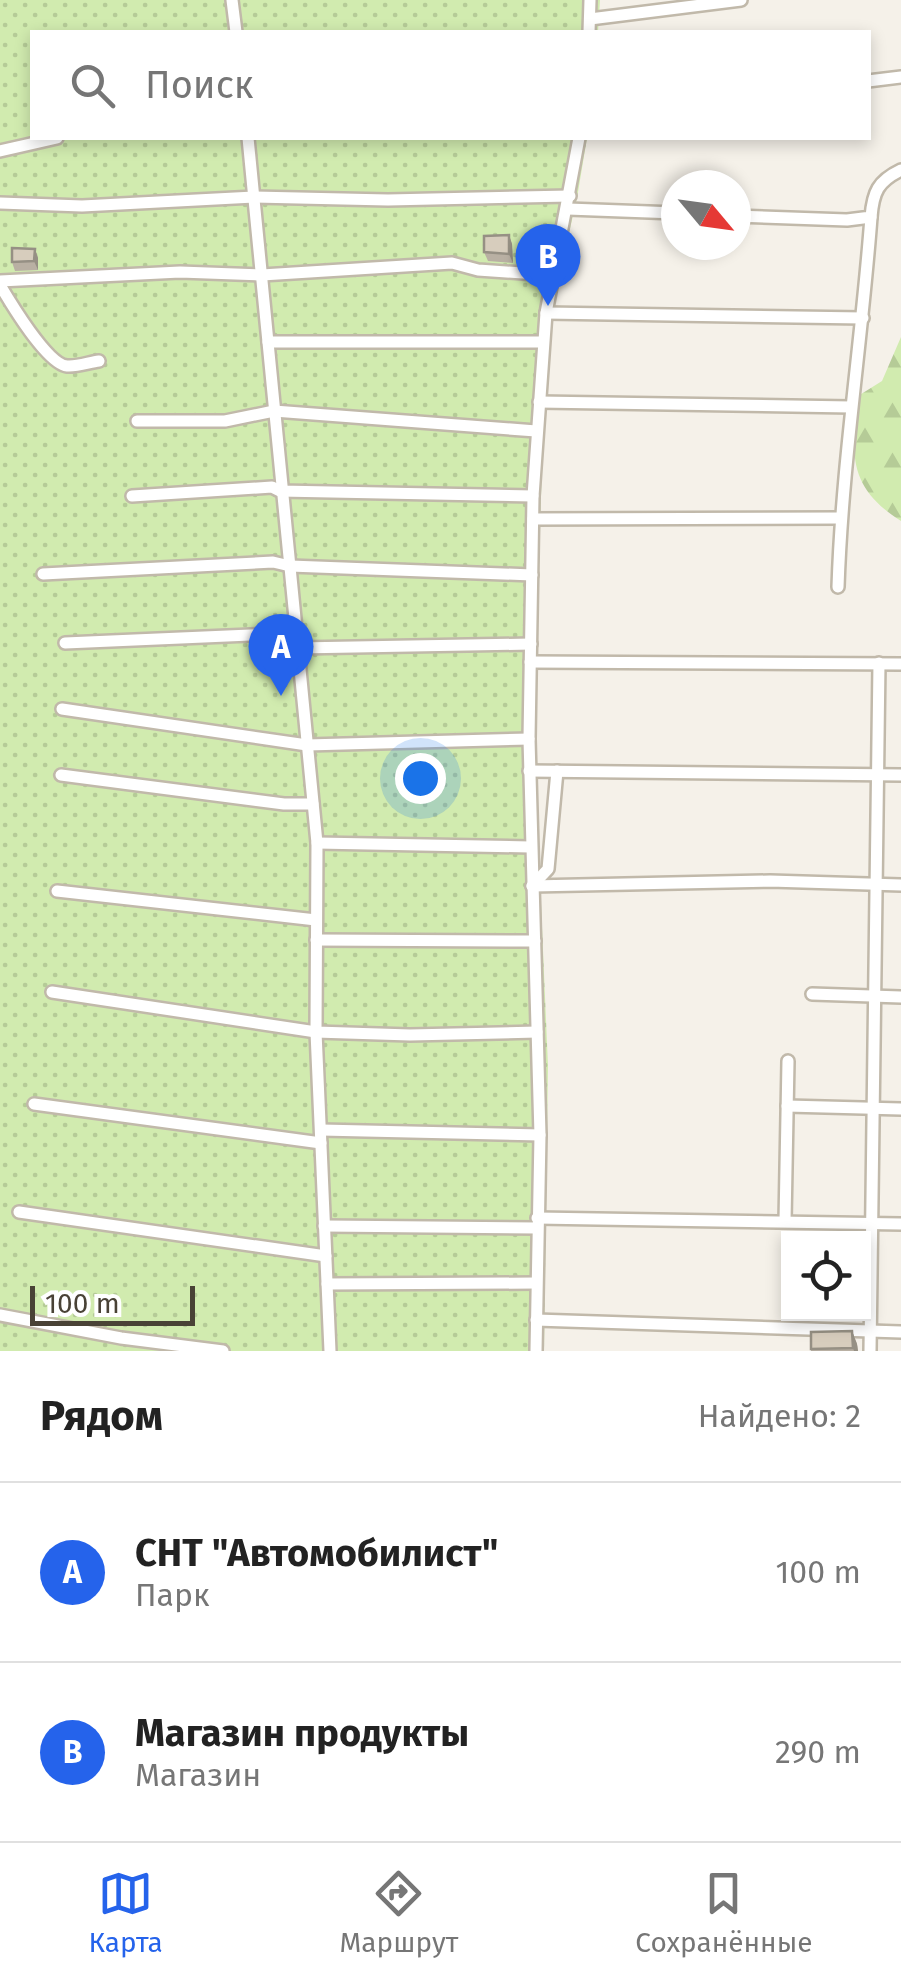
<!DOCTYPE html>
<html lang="ru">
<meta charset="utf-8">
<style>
body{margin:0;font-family:"Fira Sans",sans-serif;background:#f2f2f2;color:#222}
.controls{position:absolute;right:30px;bottom:30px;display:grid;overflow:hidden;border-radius:0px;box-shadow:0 5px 15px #0003}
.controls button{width:90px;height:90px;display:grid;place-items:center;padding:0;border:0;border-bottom:2px solid #e0e0e0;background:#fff;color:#222;font:50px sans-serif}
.compass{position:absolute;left:661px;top:170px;width:90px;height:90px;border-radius:50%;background:#fff;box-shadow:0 5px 15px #0003;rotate:119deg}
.scale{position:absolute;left:30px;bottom:25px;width:165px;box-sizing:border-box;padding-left:10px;border:5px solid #494236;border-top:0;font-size:28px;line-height:35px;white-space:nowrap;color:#494236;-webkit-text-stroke:8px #fff;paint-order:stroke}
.you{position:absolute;left:420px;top:778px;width:35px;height:35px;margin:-25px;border:8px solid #fff;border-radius:50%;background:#1a73e8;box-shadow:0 0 0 15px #1a73e833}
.badge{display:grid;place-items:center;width:65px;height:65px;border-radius:50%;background:#2563eb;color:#fff;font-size:32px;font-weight:700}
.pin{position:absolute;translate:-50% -82px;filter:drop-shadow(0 2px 5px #0008)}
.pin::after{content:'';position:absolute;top:52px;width:35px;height:30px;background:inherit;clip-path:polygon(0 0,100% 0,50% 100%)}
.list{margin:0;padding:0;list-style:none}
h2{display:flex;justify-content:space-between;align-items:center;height:130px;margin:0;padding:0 40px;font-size:42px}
h2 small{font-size:32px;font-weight:400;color:#767676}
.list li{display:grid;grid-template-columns:65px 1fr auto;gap:30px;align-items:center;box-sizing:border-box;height:180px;padding:0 40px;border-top:2px solid #e0e0e0}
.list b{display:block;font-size:38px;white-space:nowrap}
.list p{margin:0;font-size:32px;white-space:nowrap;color:#767676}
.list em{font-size:32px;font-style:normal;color:#767676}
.icon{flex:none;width:55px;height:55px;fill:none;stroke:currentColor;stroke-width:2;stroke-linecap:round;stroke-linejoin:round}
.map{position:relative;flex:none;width:901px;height:1351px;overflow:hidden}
.search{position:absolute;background:#fff;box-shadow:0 5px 15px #0003;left:30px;right:30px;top:30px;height:110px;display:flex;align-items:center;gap:25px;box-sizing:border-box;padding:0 35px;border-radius:0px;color:#767676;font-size:38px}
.sheet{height:490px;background:#fff}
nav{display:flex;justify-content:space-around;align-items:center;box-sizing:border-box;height:140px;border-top:2px solid #e0e0e0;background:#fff;font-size:28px;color:#767676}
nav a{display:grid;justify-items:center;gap:5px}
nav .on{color:#2563eb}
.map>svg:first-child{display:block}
.forest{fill:url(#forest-firs)}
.garden{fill:url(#garden-dots)}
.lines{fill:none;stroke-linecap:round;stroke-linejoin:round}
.minor-casing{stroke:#c1b9aa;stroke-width:16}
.minor{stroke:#fff;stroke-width:11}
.wall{fill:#b9b0a3}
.shaded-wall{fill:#969084}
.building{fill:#d7cdbd;stroke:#969084;stroke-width:2.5}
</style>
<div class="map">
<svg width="901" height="1351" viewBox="0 0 901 1351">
<defs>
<pattern id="forest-firs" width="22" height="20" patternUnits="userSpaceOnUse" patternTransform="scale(2.5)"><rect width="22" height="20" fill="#d1ebaf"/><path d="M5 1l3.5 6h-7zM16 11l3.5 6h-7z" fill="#b5cb97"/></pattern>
<pattern id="garden-dots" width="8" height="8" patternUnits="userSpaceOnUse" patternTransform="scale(2.5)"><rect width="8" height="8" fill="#d1ebaf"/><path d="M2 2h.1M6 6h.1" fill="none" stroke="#b5cb97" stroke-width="1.8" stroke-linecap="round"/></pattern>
</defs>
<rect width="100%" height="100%" fill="#f5f1e9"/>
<!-- forest -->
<path class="forest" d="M 901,337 L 901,521 C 847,487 851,453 858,396 L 882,381 Z"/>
<!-- garden -->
<polygon class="garden" points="0,0 600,0 598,32 32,32 32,138 587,138 577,198 556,290 544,393 534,741 548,1066 544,1351 0,1351"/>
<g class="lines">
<!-- minor casing -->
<g class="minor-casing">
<g id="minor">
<polyline points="232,0 236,32"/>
<polyline points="590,19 741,0"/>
<polyline points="589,32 590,0"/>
<polyline points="868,81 901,77"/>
<polyline points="248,138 317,843 316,1032 330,1351"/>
<polyline points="0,151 57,138"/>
<polyline points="0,203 82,206 254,197 388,200 570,196"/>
<polyline points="568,209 676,213"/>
<path d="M 736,216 L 847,220 L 871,217 C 873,192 878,181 901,170"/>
<polyline points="0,281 180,272 262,275 452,263 478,270 551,275"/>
<path d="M 0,285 C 10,302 47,364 67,366 C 77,367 90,362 99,361"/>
<polyline points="546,313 863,318"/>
<polyline points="268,342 543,342"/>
<polyline points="539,402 851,407"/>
<polyline points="137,421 225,421 274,411 536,431"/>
<polyline points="132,496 272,487 280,491 533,496"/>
<polyline points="533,519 840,518"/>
<polyline points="43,574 273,562 290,566 532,575"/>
<path d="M 838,587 C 842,463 862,340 871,217"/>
<polyline points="65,643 296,633"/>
<polyline points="298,648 531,644"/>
<polyline points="530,662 901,664"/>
<polyline points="62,709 307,745 529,739"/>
<polyline points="529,771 901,775"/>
<polyline points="61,775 284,804 313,804"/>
<polyline points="317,843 530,847"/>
<polyline points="532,886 770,881 901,885"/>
<polyline points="532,886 548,869 557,771"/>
<polyline points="57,891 316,920"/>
<polyline points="316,940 535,941"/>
<polyline points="52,992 316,1032 410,1035 537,1032"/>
<polyline points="812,994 901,997"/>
<polyline points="34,1104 321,1143"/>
<polyline points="787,1106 901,1109"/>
<polyline points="321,1130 540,1135"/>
<polyline points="19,1212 326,1256"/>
<polyline points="537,1218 901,1224"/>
<polyline points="785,1221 788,1061"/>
<polyline points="324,1226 537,1228"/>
<polyline points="327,1284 536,1283"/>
<polyline points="0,1315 121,1338 223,1351"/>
<polyline points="536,1320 901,1332"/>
<polyline points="536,1351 540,1135 529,739 533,496 546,313 579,138"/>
<polyline points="870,1351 879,663"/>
</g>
</g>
<!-- minor -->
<use href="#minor" class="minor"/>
</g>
<!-- wall -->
<g class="wall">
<polygon points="509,235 512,244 513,263 488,261 484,252"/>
<polygon points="35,249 38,258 38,270 15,271 12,262"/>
<polygon points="852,1331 857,1344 858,1351 811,1351 811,1332"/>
</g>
<!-- shaded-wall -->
<g class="shaded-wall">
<polygon points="509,235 512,244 513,263 509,254"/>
<polygon points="35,249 38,258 38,270 34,261"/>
<polygon points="852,1331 857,1344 858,1351 854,1351 853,1348"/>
</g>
<!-- building -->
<g class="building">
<polygon points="509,235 509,254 484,252 484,236"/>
<polygon points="12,248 35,249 34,261 12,262"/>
<polygon points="852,1331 853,1348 811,1349 811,1332"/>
</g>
</svg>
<div class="controls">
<button><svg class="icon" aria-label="locate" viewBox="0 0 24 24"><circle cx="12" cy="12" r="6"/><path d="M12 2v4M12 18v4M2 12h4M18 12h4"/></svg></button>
</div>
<svg class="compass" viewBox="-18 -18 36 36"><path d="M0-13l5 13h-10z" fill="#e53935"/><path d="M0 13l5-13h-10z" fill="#767676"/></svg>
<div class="scale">100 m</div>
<div class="you"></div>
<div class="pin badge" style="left:281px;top:696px">A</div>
<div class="pin badge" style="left:548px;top:306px">B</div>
<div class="search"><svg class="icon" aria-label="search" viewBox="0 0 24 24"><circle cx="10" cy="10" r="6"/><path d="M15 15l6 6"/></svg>Поиск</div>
</div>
<section class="sheet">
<h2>Рядом<small>Найдено: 2</small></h2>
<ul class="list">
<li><span class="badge">A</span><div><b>СНТ &quot;Автомобилист&quot;</b><p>Парк</p></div><em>100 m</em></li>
<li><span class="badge">B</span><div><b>Магазин продукты</b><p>Магазин</p></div><em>290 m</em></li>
</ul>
</section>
<nav>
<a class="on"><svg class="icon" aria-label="map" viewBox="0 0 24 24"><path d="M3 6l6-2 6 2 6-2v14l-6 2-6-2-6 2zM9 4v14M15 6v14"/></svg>Карта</a>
<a><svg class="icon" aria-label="directions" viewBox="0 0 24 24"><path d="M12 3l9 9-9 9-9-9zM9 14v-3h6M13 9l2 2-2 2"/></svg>Маршрут</a>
<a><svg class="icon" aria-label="saved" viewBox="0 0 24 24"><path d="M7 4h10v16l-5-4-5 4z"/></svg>Сохранённые</a>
</nav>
